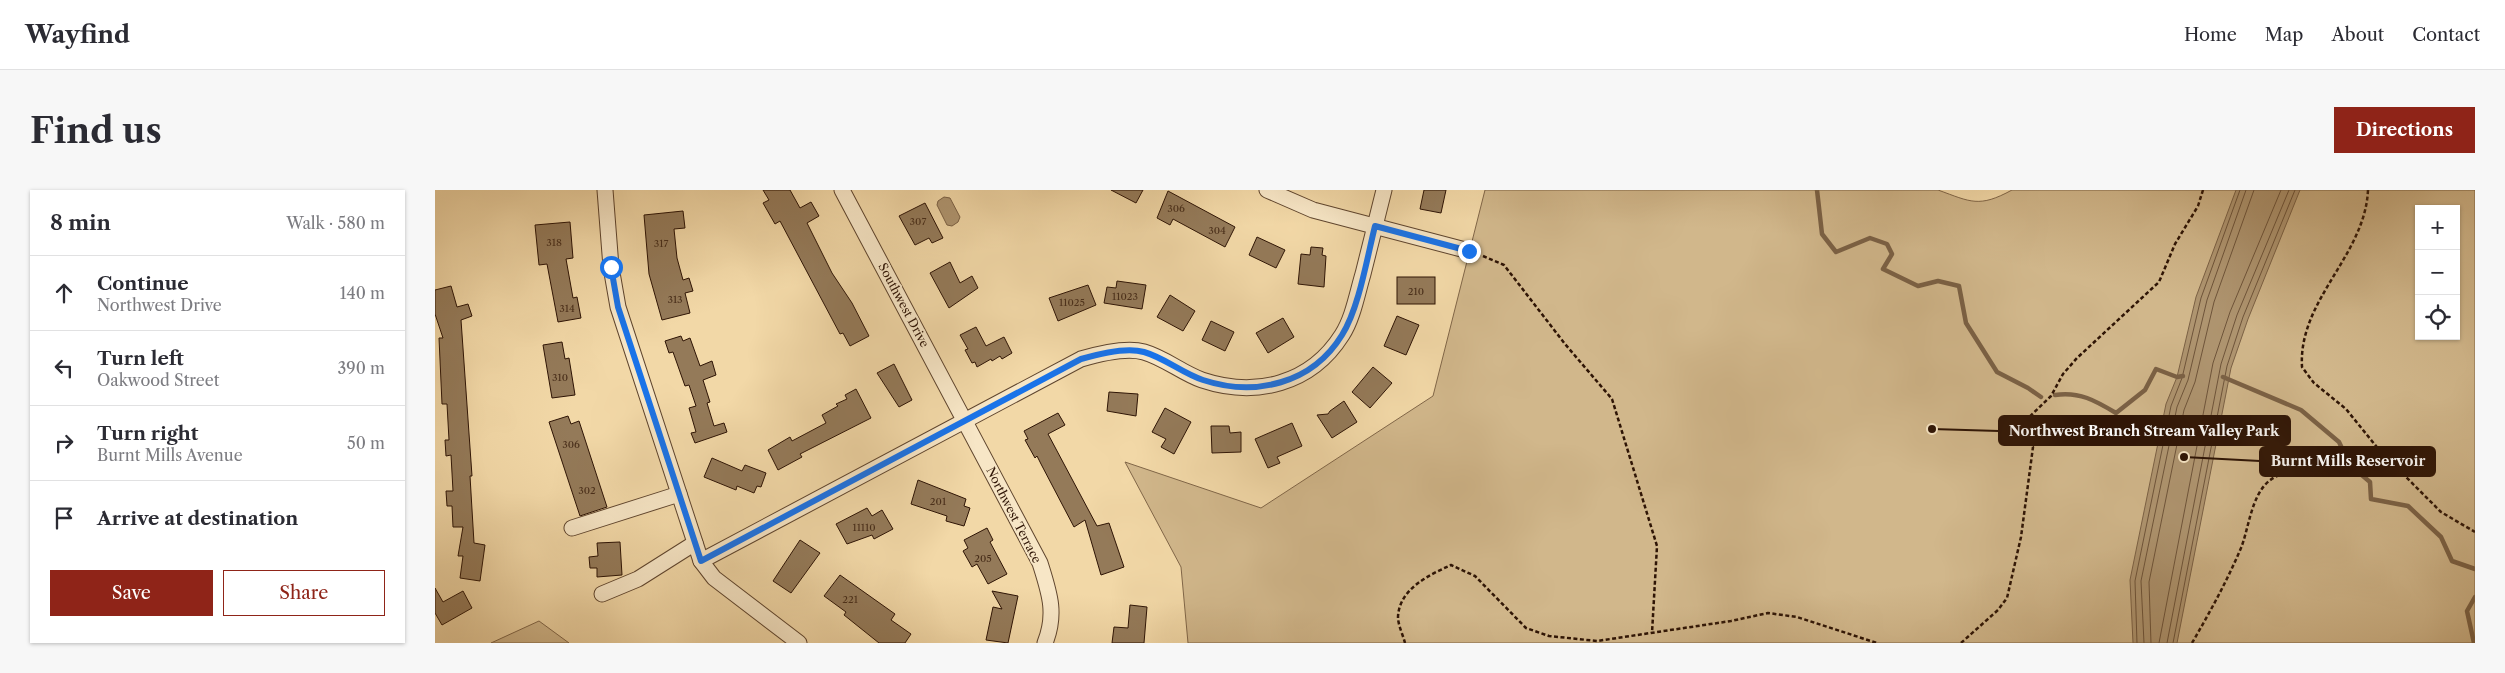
<!DOCTYPE html>
<meta charset="utf-8">
<style>
body{margin:0;font-family:"Libre Caslon Text",serif;background:#f7f7f7;color:#2b2b33}
.controls{position:absolute;right:15px;top:15px;display:grid;overflow:hidden;border-radius:0px;box-shadow:0 1px 4px #0004}
.controls button{width:45px;height:45px;display:grid;place-items:center;padding:0;border:0;border-bottom:1px solid #e1e1e2;background:#fff;color:#2b2b33;font:25px sans-serif}
.stop{position:absolute;width:15px;height:15px;margin:-11px;border:4px solid #1a73e8;border-radius:50%;background:#fff}
.stop.end{background:#1a73e8;border-color:#fff;box-shadow:0 1px 5px #0008}
.list{margin:0;padding:0;list-style:none}
h2{display:flex;justify-content:space-between;align-items:center;height:65px;margin:0;padding:0 20px;font-size:21px}
h2 small{font-size:16px;font-weight:400;color:#7c7c81}
.list li{display:grid;grid-template-columns:32px 1fr auto;gap:15px;align-items:center;box-sizing:border-box;height:75px;padding:0 20px;border-top:1px solid #e1e1e2}
.list b{display:block;font-size:19px;white-space:nowrap}
.list p{margin:0;font-size:16px;white-space:nowrap;color:#7c7c81}
.list em{font-size:16px;font-style:normal;color:#7c7c81}
.actions{display:flex;gap:10px;padding:15px 20px}
.actions a{flex:1;padding:11px 0;border:1px solid #8f2418;border-radius:0px;text-align:center;font-size:18px;color:#8f2418}
.actions .main{background:#8f2418;color:#fff}
.icon{flex:none;width:28px;height:28px;fill:none;stroke:currentColor;stroke-width:2;stroke-linecap:round;stroke-linejoin:round}
.map{position:relative;flex:none;width:2040px;height:453px;overflow:hidden;border-radius:0px}
header{display:flex;align-items:center;gap:30px;box-sizing:border-box;height:70px;padding:0 25px;background:#fff;border-bottom:1px solid #e1e1e2}
header strong{font-size:24px}
nav{display:flex;gap:28px;margin-inline-start:auto;font-size:18px}
.intro{display:flex;align-items:center;justify-content:space-between;box-sizing:border-box;height:120px;padding:0 30px}
h1{margin:0;font-size:35px}
.button{padding:12px 22px;border-radius:0px;background:#8f2418;color:#fff;font-size:18px;font-weight:700}
main{display:flex;gap:30px;padding:0 30px}
aside{flex:1;background:#fff;border-radius:0px;box-shadow:0 1px 4px #0004}
.map>svg:first-child{display:block}
.green{fill:#d1b78b;stroke:#806648;fill-rule:evenodd}
.water{fill:#af9570;stroke:#7b6145}
.lines{fill:none;stroke-linecap:round;stroke-linejoin:round}
.shore{stroke:#6e543a;stroke-width:1}
.stream{stroke:#7b6145;stroke-width:4.5}
.building{fill:#947a59;stroke:#2e1405}
.minor-casing{stroke:#5f452e;stroke-width:17}
.path{stroke:#2e1405;stroke-width:2.5;stroke-dasharray:4 2.5;stroke-linecap:butt}
.minor{stroke:#f7e6c6;stroke-width:15}
.route{stroke:#1a73e8;stroke-width:6}
.labels{text-anchor:middle;dominant-baseline:central;stroke-width:4;stroke-linejoin:round;paint-order:stroke}
.number-label{font-size:10px;fill:#482e1a}
.street-label{font-size:12px;fill:#2e1405;stroke:#f7e6c6}
.leader{fill:none;stroke:#2e1405;stroke-width:2}
.callout-dot{fill:#2e1405;stroke:#f7e6c6;stroke-width:2}
.callout{fill:#2e1405;stroke:#2e1405;stroke-width:2}
.callout-label{font-size:14px;text-anchor:middle;font-weight:bold;fill:#fff}
</style>
<header>
<strong>Wayfind</strong>
<nav><a>Home</a><a>Map</a><a>About</a><a>Contact</a></nav>
</header>
<div class="intro"><h1>Find us</h1><a class="button">Directions</a></div>
<main>
<aside>
<h2>8 min<small>Walk · 580 m</small></h2>
<ul class="list">
<li><svg class="icon" aria-label="ahead" viewBox="0 0 24 24"><path d="M12 20V5M6 11l6-6 6 6"/></svg><div><b>Continue</b><p>Northwest Drive</p></div><em>140 m</em></li>
<li><svg class="icon" aria-label="left" viewBox="0 0 24 24"><path d="M17 20v-9H6M10 6l-5 5 5 5"/></svg><div><b>Turn left</b><p>Oakwood Street</p></div><em>390 m</em></li>
<li><svg class="icon" aria-label="right" viewBox="0 0 24 24"><path d="M7 20v-9h11M14 6l5 5-5 5"/></svg><div><b>Turn right</b><p>Burnt Mills Avenue</p></div><em>50 m</em></li>
<li><svg class="icon" aria-label="arrive" viewBox="0 0 24 24"><path d="M6 21V4h12l-3 4 3 4H6"/></svg><div><b>Arrive at destination</b></div></li>
</ul>
<div class="actions"><a class="main">Save</a><a>Share</a></div>
</aside>
<div class="map">
<svg width="2040" height="453" viewBox="0 0 2040 453">
<rect width="100%" height="100%" fill="#f2d8a7"/>
<filter id="stains"><feTurbulence type="fractalNoise" baseFrequency=".004" numOctaves="4"/><feColorMatrix values="0 0 0 0 .2 0 0 0 0 .09 0 0 0 0 .02 0 0 0 .5 -.17"/></filter>
<radialGradient id="worn" r=".72"><stop offset=".6" stop-color="#630" stop-opacity="0"/><stop offset="1" stop-color="#630" stop-opacity=".3"/></radialGradient>
<!-- green -->
<g class="green">
<path d="M 1050,0 L 1503,0 C 1536,12 1544,18 1577,0 L 2040,0 L 2040,453 L 753,453 L 746,377 L 690,272 L 826,318 L 998,206 ZM 1984,19 L 2021,19 L 2021,146 L 1984,146 Z"/>
<polygon points="104,431 134,453 56,453"/>
</g>
<!-- water -->
<g class="water">
<polygon points="1801,0 1865,0 1813,129 1796,178 1742,453 1698,453 1695,390 1731,214 1742,187 1761,107"/>
<polygon points="509,7 515,8 525,27 523,32 517,36 512,35 502,15 503,11"/>
</g>
<g class="lines">
<!-- shore -->
<g class="shore">
<polyline points="1702,453 1700,391 1736,216 1747,188 1766,108 1805,0"/>
<polyline points="1709,453 1706,391 1742,217 1753,190 1772,110 1811,0"/>
<polyline points="1716,453 1714,392 1749,220 1760,192 1779,112 1819,0"/>
<polyline points="1724,453 1778,173 1795,122 1846,0"/>
<polyline points="1732,453 1786,174 1802,125 1854,0"/>
<polyline points="1738,453 1792,176 1808,127 1860,0"/>
</g>
<!-- stream -->
<g class="stream">
<polyline points="1382,0 1387,44 1401,62 1435,48 1452,54 1457,64 1448,79 1483,96 1503,91 1524,96 1531,133 1562,182 1593,198 1606,207"/>
<polyline points="1788,187 1866,220 1904,252 1915,275 1935,292 1936,309 1973,316 2006,347 2017,371 2040,379"/>
<path d="M 1620,205 C 1644,201 1661,211 1681,223 L 1710,200 L 1721,179 L 1742,187 L 1748,186"/>
<polyline points="2039,453 2032,421 2040,407"/>
</g>
</g>
<!-- building -->
<g class="building">
<polygon points="328,0 355,0 365,18 376,12 384,26 372,33 397,83 417,113 434,146 415,156 408,143 405,144 345,31 340,34 328,13 334,10"/>
<polygon points="676,0 708,0 701,13"/>
<polygon points="989,0 1011,0 1006,23 985,19"/>
<polygon points="733,1 800,37 790,57 738,29 735,35 722,28"/>
<polygon points="490,13 508,48 497,53 494,48 480,55 464,26"/>
<polygon points="248,21 250,38 239,39 242,68 248,90 254,88 258,101 250,103 255,123 227,130 214,84 209,25"/>
<polygon points="135,32 138,68 131,69 138,108 142,107 146,128 123,132 112,74 104,75 100,35"/>
<polygon points="822,47 850,60 841,78 814,65"/>
<polygon points="876,57 888,58 887,65 891,66 889,97 863,94 866,64 875,65"/>
<polygon points="515,72 525,93 537,86 543,98 514,118 495,83"/>
<rect x="962" y="87" width="38" height="27"/>
<polygon points="682,91 711,95 707,119 669,113 672,97 681,98"/>
<polygon points="653,95 661,115 623,131 614,108"/>
<polygon points="16,96 22,117 33,114 37,126 26,130 37,286 35,286 39,353 50,355 45,391 25,388 28,366 23,366 28,337 18,337 17,316 12,316 11,301 18,301 16,265 11,266 10,250 14,250 12,214 7,214 4,148 8,148 0,124 0,100"/>
<polygon points="735,105 760,121 748,141 722,127"/>
<polygon points="962,126 984,135 971,165 949,156"/>
<polygon points="848,128 859,147 833,163 821,143"/>
<polygon points="776,131 799,142 790,161 767,150"/>
<polygon points="541,137 551,156 569,147 577,163 567,169 565,166 557,171 556,169 542,177 540,172 537,173 530,160 533,159 525,145"/>
<polygon points="246,146 248,151 255,148 265,176 277,171 281,185 268,190 275,212 272,213 279,236 289,233 292,242 260,253 256,243 261,242 254,218 261,216 254,195 250,196 238,162 234,163 230,151"/>
<polygon points="127,152 130,169 134,168 140,205 117,208 108,155"/>
<polygon points="459,174 477,210 464,217 442,183"/>
<polygon points="938,177 957,193 935,218 917,202"/>
<polygon points="421,199 436,228 365,264 367,267 343,280 333,260 355,247 357,251 391,233 387,225 403,216 401,214 412,209 410,205"/>
<polygon points="674,202 703,204 701,226 672,221"/>
<polygon points="909,211 922,232 897,248 882,225 893,224 895,221"/>
<polygon points="730,218 756,232 739,264 726,257 731,249 717,242"/>
<polygon points="623,223 630,235 613,244 662,336 674,333 689,377 666,385 650,330 639,337 606,274 602,266 600,268 590,250 593,249 589,241"/>
<polygon points="133,226 136,234 144,231 172,317 145,326 114,232"/>
<polygon points="857,233 867,256 842,267 845,273 833,278 820,249"/>
<polygon points="776,236 794,236 795,243 806,242 806,262 777,263"/>
<polygon points="277,268 307,281 310,275 331,283 326,297 322,296 319,303 302,296 301,300 269,287"/>
<polygon points="483,290 531,309 529,316 535,318 529,336 511,331 512,326 476,314"/>
<polygon points="432,318 437,326 447,320 458,339 439,349 437,345 412,354 401,334"/>
<polygon points="552,338 558,350 555,352 572,384 553,394 542,374 537,377 528,361 533,358 529,350"/>
<polygon points="365,350 385,363 356,403 338,391"/>
<polygon points="185,352 187,385 162,387 162,378 155,378 154,367 163,366 162,353"/>
<polygon points="405,385 460,424 456,430 476,444 470,453 444,453 409,425 411,422 389,406"/>
<polygon points="0,398 8,412 28,401 37,418 7,435 0,423"/>
<polygon points="557,401 583,406 573,453 551,450 558,417 567,419"/>
<polygon points="695,415 712,417 709,453 677,453 679,437 693,438"/>
</g>
<g class="lines">
<!-- minor casing -->
<g class="minor-casing">
<g id="minor">
<polyline points="170,0 176,77 183,117 266,371 279,388 364,453"/>
<path d="M 407,0 L 605,373 C 614,402 622,423 610,453"/>
<polyline points="832,0 878,20 1034,61"/>
<polyline points="137,338 244,304"/>
<path d="M 266,371 L 646,169 C 663,164 692,157 709,162 C 730,168 747,183 767,190 C 821,208 876,194 907,145 C 918,128 922,104 928,84 C 935,56 942,28 949,0"/>
<polyline points="167,404 203,389 260,353"/>
</g>
</g>
<!-- path -->
<g class="path">
<path d="M 1933,0 C 1930,66 1863,110 1867,177 L 1879,193 L 1911,219 L 1945,261 L 2006,322 L 2040,342"/>
<polyline points="1048,66 1069,75 1130,154 1177,209 1222,356 1217,443"/>
<path d="M 970,453 C 968,445 963,435 963,427 C 964,399 994,385 1016,375 L 1040,386 L 1091,438 L 1114,446 L 1162,451 L 1296,431 L 1333,423 L 1362,427 L 1442,453"/>
<polyline points="1526,453 1563,420 1572,408 1586,347 1598,257 1582,239 1616,206 1628,184 1642,168 1724,92 1740,54 1763,16 1768,0"/>
<path d="M 1757,453 C 1775,422 1792,391 1806,358 C 1814,338 1816,306 1834,291 C 1858,272 1904,285 1931,273 C 1936,271 1941,265 1945,261"/>
</g>
<!-- minor -->
<use href="#minor" class="minor"/>
</g>
<g class="lines">
<!-- route -->
<path class="route" d="M 176,77 L 183,117 L 266,371 L 646,169 C 663,164 692,157 709,162 C 730,168 747,183 768,190 C 820,207 877,194 907,145 C 924,118 932,68 940,36 L 1034,61"/>
</g>
<g class="labels">
<!-- number labels -->
<g class="number-label">
<text x="741" y="18">306</text>
<text x="483" y="31">307</text>
<text x="782" y="40">304</text>
<text x="119" y="52">318</text>
<text x="226" y="53">317</text>
<text x="981" y="101">210</text>
<text x="690" y="106">11023</text>
<text x="240" y="109">313</text>
<text x="637" y="112">11025</text>
<text x="132" y="118">314</text>
<text x="125" y="187">310</text>
<text x="136" y="254">306</text>
<text x="152" y="300">302</text>
<text x="503" y="311">201</text>
<text x="429" y="337">11110</text>
<text x="548" y="368">205</text>
<text x="415" y="409">221</text>
</g>
<!-- street labels -->
<g class="street-label">
<text transform="translate(469 115) rotate(62)">Southwest Drive</text>
<text transform="translate(579 325) rotate(63)">Northwest Terrace</text>
</g>
</g>
<!-- callouts -->
<path class="leader" d="M1497 239L1564 241M1749 267L1825 271"/>
<g class="callout-dot">
<circle cx="1497" cy="239" r="5"/>
<circle cx="1749" cy="267" r="5"/>
</g>
<g class="callout">
<rect x="1564" y="226" width="291" height="29" rx="5"/>
<rect x="1825" y="257" width="175" height="29" rx="5"/>
</g>
<g class="callout-label">
<text x="1709" y="246">Northwest Branch Stream Valley Park</text>
<text x="1913" y="276">Burnt Mills Reservoir</text>
</g>
<rect width="100%" height="100%" filter="url(#stains)"/>
<rect width="100%" height="100%" fill="url(#worn)"/>
</svg>
<div class="controls">
<button>+</button>
<button>−</button>
<button><svg class="icon" aria-label="locate" viewBox="0 0 24 24"><circle cx="12" cy="12" r="6"/><path d="M12 2v4M12 18v4M2 12h4M18 12h4"/></svg></button>
</div>
<div class="stop" style="left:176px;top:77px"></div>
<div class="stop end" style="left:1034px;top:61px"></div>
</div>
</main>
